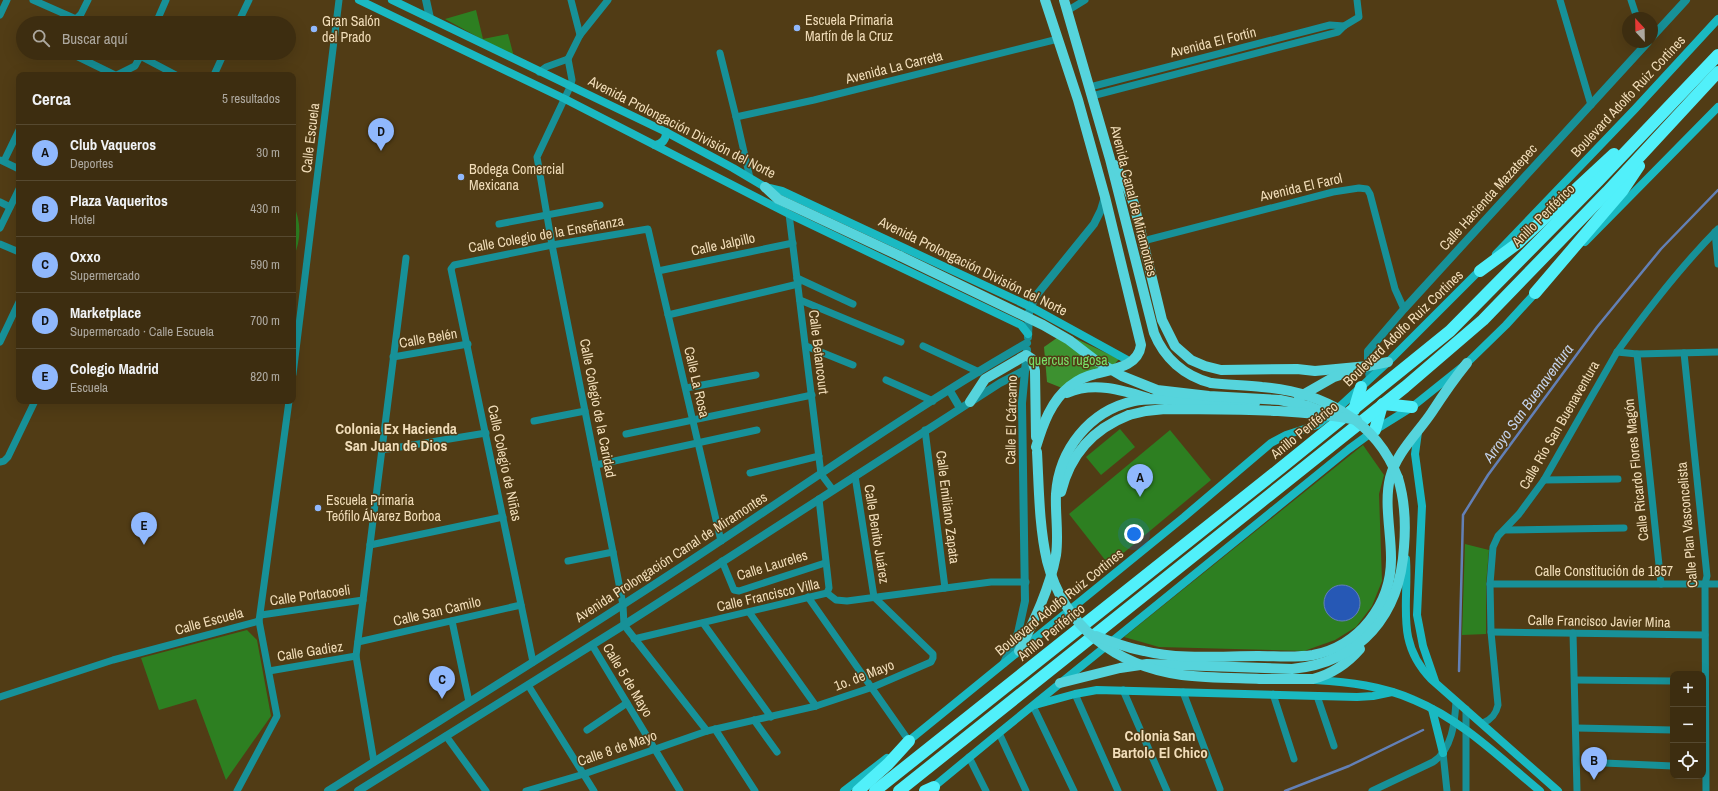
<!DOCTYPE html>
<html lang="es">
<meta charset="utf-8">
<style>
body{margin:0;font-family:"Archivo Narrow",sans-serif;background:#443519;color:#f1f3f6}
.controls{position:absolute;right:12px;bottom:12px;display:grid;overflow:hidden;border-radius:8px;box-shadow:0 4px 16px #0002}
.controls button{width:36px;height:36px;display:grid;place-items:center;padding:0;border:0;border-bottom:1px solid #564930;background:#3d2d10;color:#f1f3f6;font:20px sans-serif}
.compass{position:absolute;left:1622px;top:12px;width:36px;height:36px;border-radius:50%;background:#3d2d10;box-shadow:0 4px 16px #0002;rotate:338deg}
.you{position:absolute;left:1134px;top:534px;width:14px;height:14px;margin:-10px;border:3px solid #fff;border-radius:50%;background:#1a73e8;box-shadow:0 0 0 6px #1a73e833}
.badge{display:grid;place-items:center;width:26px;height:26px;border-radius:50%;background:#90b8fd;color:#111;font-size:13px;font-weight:700}
.pin{position:absolute;translate:-50% -33px;filter:drop-shadow(0 1px 2px #0008)}
.pin::after{content:'';position:absolute;top:21px;width:14px;height:12px;background:inherit;clip-path:polygon(0 0,100% 0,50% 100%)}
.list{margin:0;padding:0;list-style:none}
h2{display:flex;justify-content:space-between;align-items:center;height:52px;margin:0;padding:0 16px;font-size:17px}
h2 small{font-size:13px;font-weight:400;color:#ada89f}
.list li{display:grid;grid-template-columns:26px 1fr auto;gap:12px;align-items:center;box-sizing:border-box;height:56px;padding:0 16px;border-top:1px solid #564930}
.list b{display:block;font-size:15px;white-space:nowrap}
.list p{margin:0;font-size:13px;white-space:nowrap;color:#ada89f}
.list em{font-size:13px;font-style:normal;color:#ada89f}
.icon{flex:none;width:22px;height:22px;fill:none;stroke:currentColor;stroke-width:2;stroke-linecap:round;stroke-linejoin:round}
.map{position:relative;flex:none;width:1718px;height:791px;overflow:hidden}
.search{position:absolute;background:#3d2d10;box-shadow:0 4px 16px #0002;left:16px;top:16px;width:280px;height:44px;display:flex;align-items:center;gap:10px;box-sizing:border-box;padding:0 14px;border-radius:22px;color:#ada89f;font-size:15px}
.panel{position:absolute;background:#3d2d10;box-shadow:0 4px 16px #0002;left:16px;top:72px;width:280px;height:332px;border-radius:8px}
.map>svg:first-child{display:block}
.green{fill:#2d7f21}
.forest{fill:#3d9130}
.water{fill:#2658b5;stroke:#6380b6}
.lines{fill:none;stroke-linecap:round;stroke-linejoin:round}
.stream{stroke:#6380b6;stroke-width:2.5}
.minor{stroke:#179198;stroke-width:7}
.tertiary{stroke:#179198;stroke-width:8}
.secondary{stroke:#1ab9c2;stroke-width:8}
.primary{stroke:#56d4dc;stroke-width:10}
.motorway{stroke:#51f0fa;stroke-width:12}
.primary-bridge{stroke:#56d4dc;stroke-width:10}
.poi-dot{fill:#90b8fd;stroke:#513c15;stroke-width:1.5}
.labels{text-anchor:middle;dominant-baseline:central;stroke-width:3;stroke-linejoin:round;paint-order:stroke}
.poi-label{font-size:14px;fill:#f1ddb9;stroke:#513c15;text-anchor:start}
.street-label{font-size:14px;fill:#f1ddb9;stroke:#513c15}
.park-label{font-size:14px;fill:#77e068;stroke:#513c15}
.water-label{font-size:15px;font-style:italic;fill:#c4d2ea;stroke:#513c15}
.neighbourhood-label{font-size:15px;font-weight:bold;fill:#f1ddb9;stroke:#513c15}
</style>
<div class="map">
<svg width="1718" height="791" viewBox="0 0 1718 791">
<rect width="100%" height="100%" fill="#513c15"/>
<!-- green -->
<g class="green">
<polygon points="476,10 483,39 508,34 514,57 445,19"/>
<path d="M 293,203 C 301,222 302,239 293,258 Z"/>
<polygon points="1120,429 1135,447 1101,475 1086,457"/>
<polygon points="1170,430 1211,480 1109,565 1069,514"/>
<polygon points="1363,445 1384,475 1379,494 1382,581 1372,606 1356,627 1335,640 1304,651 1159,647 1124,637"/>
<polygon points="1465,544 1489,550 1486,584 1486,634 1462,635"/>
<polygon points="247,630 257,640 271,716 226,780 196,699 159,710 141,658"/>
</g>
<!-- forest -->
<polygon class="forest" points="1064,333 1119,359 1113,366 1062,388 1047,382 1044,347"/>
<!-- water -->
<circle class="water" cx="1342" cy="603" r="18"/>
<g class="lines">
<!-- stream -->
<g class="stream">
<polyline points="1459,671 1463,515 1488,475 1597,327 1661,249 1718,190"/>
<polyline points="1285,791 1349,766 1423,730"/>
</g>
<!-- minor -->
<g class="minor">
<polyline points="33,0 76,19 81,14 88,0"/>
<polyline points="571,0 580,35"/>
<polyline points="1560,0 1591,105"/>
<polyline points="1631,0 1637,18"/>
<polyline points="1067,11 1085,0"/>
<polyline points="0,15 7,0"/>
<polyline points="156,23 166,0"/>
<polyline points="238,23 249,0"/>
<polyline points="70,53 115,75"/>
<polyline points="720,53 736,117"/>
<polyline points="140,56 176,75"/>
<polyline points="568,59 572,80 570,87 537,157 552,245 613,552 623,605 624,625 707,731"/>
<polyline points="539,72 546,67 568,59 580,35 608,0"/>
<polyline points="117,75 135,66 142,53"/>
<polyline points="214,75 224,53"/>
<polyline points="1090,87 1330,25 1344,26"/>
<polyline points="1092,96 1338,32 1344,26 1359,17 1357,0"/>
<polyline points="0,160 19,169"/>
<polyline points="4,161 19,130"/>
<polyline points="750,178 736,117 814,100 1058,39"/>
<polyline points="0,202 10,207"/>
<polyline points="789,214 821,474 833,490"/>
<polyline points="499,224 600,205"/>
<polyline points="0,228 19,189"/>
<polyline points="1715,232 1718,264"/>
<polyline points="1143,241 1333,192 1359,188 1367,189 1370,194 1395,289 1404,309"/>
<polyline points="0,244 19,252"/>
<polyline points="658,271 793,243"/>
<polyline points="797,278 853,304"/>
<polyline points="800,300 901,342"/>
<polyline points="668,315 798,284"/>
<polyline points="0,342 19,302"/>
<polyline points="806,346 853,365"/>
<polyline points="923,346 979,372"/>
<polyline points="1617,352 1637,354 1718,352"/>
<polyline points="1684,353 1707,576 1705,584 1706,791"/>
<polyline points="1637,354 1661,584"/>
<polyline points="393,357 468,344"/>
<polyline points="293,374 339,0"/>
<polyline points="886,380 933,401"/>
<polyline points="686,388 756,375"/>
<polyline points="534,421 585,411"/>
<polyline points="925,430 945,588"/>
<polyline points="626,434 812,395"/>
<polyline points="382,450 486,433"/>
<polyline points="0,462 4,461 8,457 35,401"/>
<polyline points="596,465 757,430"/>
<polyline points="750,473 819,456"/>
<polyline points="1544,480 1618,479"/>
<polyline points="819,499 829,588 827,593"/>
<polyline points="1505,530 1624,528"/>
<polyline points="370,545 503,517"/>
<polyline points="568,561 613,552"/>
<polyline points="722,561 734,590 739,591 825,563"/>
<polyline points="1490,584 1718,584"/>
<polyline points="808,597 909,741"/>
<polyline points="749,612 816,706"/>
<polyline points="261,615 363,600"/>
<polyline points="452,621 469,702"/>
<polyline points="703,623 771,717"/>
<polyline points="1491,632 1705,635"/>
<polyline points="1573,633 1577,791"/>
<polyline points="634,639 827,593 836,600 847,601 991,582 1026,582"/>
<polyline points="358,642 521,605"/>
<polyline points="592,645 680,791"/>
<polyline points="533,662 451,269 454,265 552,245 648,229 721,541"/>
<polyline points="269,671 356,656"/>
<polyline points="1575,680 1673,681"/>
<polyline points="528,685 594,791"/>
<polyline points="1123,690 1167,791"/>
<polyline points="1183,692 1220,789"/>
<polyline points="1075,694 1118,791"/>
<polyline points="1273,694 1294,759"/>
<polyline points="1317,696 1334,746"/>
<polyline points="0,697 113,660 259,621"/>
<polyline points="1033,706 1074,791"/>
<polyline points="1466,709 1466,791"/>
<polyline points="754,720 777,752"/>
<path d="M 1483,723 C 1492,719 1496,714 1498,705 L 1491,632 L 1490,584 L 1493,547 L 1498,536 L 1519,514 L 1544,480 L 1617,352 C 1648,309 1680,267 1718,229"/>
<polyline points="1576,728 1673,730"/>
<polyline points="715,729 755,791"/>
<polyline points="587,730 627,703"/>
<polyline points="999,733 1026,791"/>
<polyline points="446,736 486,791"/>
<polyline points="1443,753 1447,791"/>
<polyline points="969,757 986,791"/>
<polyline points="374,762 356,656 406,258"/>
<polyline points="1604,763 1673,766"/>
<polyline points="237,791 277,716 259,621 289,401"/>
<polyline points="526,791 584,774 707,731 816,706 873,687 931,662 933,658 933,654 874,597 855,476"/>
<path d="M 1372,791 L 1433,762 C 1452,750 1455,722 1456,701"/>
</g>
<!-- tertiary -->
<g class="tertiary">
<polyline points="426,0 430,18"/>
<polyline points="1652,37 1686,0"/>
<polyline points="1028,337 1029,312 1035,297 1094,224 1101,210 1105,197"/>
<polyline points="1370,378 1368,366 1368,351 1404,309 1648,42"/>
<polyline points="950,391 960,408"/>
<polyline points="1004,663 1018,633 1025,601 1022,403 1027,350"/>
<path d="M 328,791 C 448,715 569,641 687,563 C 800,489 910,410 1027,343"/>
<polyline points="358,791 624,625 1000,383 1025,370"/>
</g>
<!-- secondary -->
<g class="secondary">
<polyline points="359,0 565,99 789,214 1021,325 1028,334"/>
<polyline points="392,0 666,132 733,168 765,187 782,191 1031,307 1131,362"/>
<path d="M 655,145 C 663,144 666,139 666,132"/>
<polyline points="1585,242 1718,107"/>
<polyline points="1496,254 1635,109 1718,19"/>
<polyline points="1418,432 1415,454 1422,506 1417,615 1423,646 1435,681"/>
<path d="M 1406,559 C 1409,605 1395,642 1431,679 L 1558,791"/>
<path d="M 1315,680 C 1349,682 1383,686 1414,700 C 1462,720 1500,758 1540,791"/>
<polyline points="1035,705 1075,694 1097,690 1357,697 1373,696 1392,692"/>
<polyline points="1432,709 1443,753"/>
<polyline points="906,743 1184,517 1271,443 1286,435 1317,425 1335,411 1388,362 1482,268"/>
<polyline points="931,789 999,733 1349,449 1375,430 1412,407 1467,363 1506,325 1538,290"/>
<polyline points="844,791 887,758"/>
</g>
<!-- primary -->
<g class="primary">
<path d="M 1064,0 L 1110,159 L 1154,333 C 1164,358 1184,376 1211,383"/>
<polyline points="1115,165 1127,187 1134,204 1162,320 1175,346 1191,360 1205,366 1221,370 1297,369 1315,371 1368,366 1388,362"/>
<polyline points="765,187 778,199 900,256"/>
<path d="M 1067,393 C 1093,381 1122,390 1148,398"/>
<polyline points="1299,397 1334,377 1368,366"/>
<polyline points="970,402 985,379 1026,355 1032,359 1035,371 1036,437"/>
<path d="M 1036,447 C 1043,424 1051,401 1070,386 C 1078,380 1086,376 1095,374 C 1113,369 1138,367 1141,345 L 1105,197 L 1078,100 L 1045,0"/>
<path d="M 1061,492 C 1070,455 1093,429 1129,415"/>
<path d="M 1019,651 C 1034,621 1050,588 1056,555 C 1059,534 1055,514 1056,494 C 1059,450 1089,411 1134,401 C 1152,397 1171,400 1189,401 C 1211,402 1233,403 1255,403"/>
<path d="M 1258,656 C 1276,656 1295,658 1313,655 C 1359,646 1392,604 1391,557 C 1391,532 1384,503 1390,478 C 1396,453 1418,433 1432,412 C 1443,395 1454,379 1467,363"/>
<path d="M 1260,679 L 1313,679 C 1332,674 1347,664 1360,649"/>
<path d="M 1060,683 L 1120,668 L 1147,664 L 1292,669 C 1361,662 1400,615 1404,547 C 1406,523 1405,501 1398,478"/>
</g>
<!-- motorway -->
<g class="motorway">
<polyline points="1480,271 1518,243 1614,154"/>
<polyline points="1535,293 1623,190 1639,166"/>
<polyline points="1383,404 1412,407"/>
<polyline points="1354,410 1361,387"/>
<polyline points="1375,430 1382,405"/>
<polyline points="858,791 888,764 909,741"/>
<polyline points="875,791 1282,467 1450,331 1598,181 1718,55"/>
<polyline points="899,791 1405,387 1483,320 1607,192 1718,72"/>
<polyline points="925,791 934,787"/>
</g>
<!-- primary-bridge -->
<g class="primary-bridge">
<polyline points="900,256 1043,325 1069,340 1095,360 1122,376 1157,390 1209,396 1280,400 1308,406 1334,416"/>
<path d="M 1211,383 C 1228,385 1245,385 1262,387 C 1322,392 1376,420 1398,478"/>
<path d="M 1129,415 L 1146,411 L 1165,409 C 1229,410 1293,408 1357,420"/>
<path d="M 1037,452 C 1039,488 1039,526 1047,561 C 1064,627 1116,666 1182,675 C 1207,678 1234,678 1260,679"/>
<path d="M 1096,636 C 1112,642 1127,648 1144,651 C 1180,660 1221,656 1258,656"/>
</g>
</g>
<!-- markers -->
<g class="poi-dot">
<circle cx="797" cy="28" r="4"/>
<circle cx="314" cy="29" r="4"/>
<circle cx="461" cy="177" r="4"/>
<circle cx="318" cy="508" r="4"/>
</g>
<g class="labels">
<!-- poi labels -->
<g class="poi-label">
<text x="805" y="20">Escuela Primaria<tspan x="805" dy="16">Martín de la Cruz</tspan></text>
<text x="322" y="21">Gran Salón<tspan x="322" dy="16">del Prado</tspan></text>
<text x="469" y="169">Bodega Comercial<tspan x="469" dy="16">Mexicana</tspan></text>
<text x="326" y="500">Escuela Primaria<tspan x="326" dy="16">Teófilo Álvarez Borboa</tspan></text>
</g>
<!-- street labels -->
<g class="street-label">
<text transform="translate(1213 42) rotate(-14)">Avenida El Fortín</text>
<text transform="translate(894 67) rotate(-14)">Avenida La Carreta</text>
<text transform="translate(1628 96) rotate(-47)">Boulevard Adolfo Ruiz Cortines</text>
<text transform="translate(682 127) rotate(27)">Avenida Prolongación División del Norte</text>
<text transform="translate(310 138) rotate(-83)">Calle Escuela</text>
<text transform="translate(1301 187) rotate(-13)">Avenida El Farol</text>
<text transform="translate(1488 197) rotate(-48)">Calle Hacienda Mazatepec</text>
<text transform="translate(1134 201) rotate(76)">Avenida Canal de Miramontes</text>
<text transform="translate(1543 215) rotate(-45)">Anillo Periférico</text>
<text transform="translate(546 234) rotate(-10)">Calle Colegio de la Enseñanza</text>
<text transform="translate(723 244) rotate(-12)">Calle Jalpillo</text>
<text transform="translate(973 266) rotate(26)">Avenida Prolongación División del Norte</text>
<text transform="translate(1403 328) rotate(-44)">Boulevard Adolfo Ruiz Cortines</text>
<text transform="translate(428 338) rotate(-10)">Calle Belén</text>
<text transform="translate(819 352) rotate(83)">Calle Betancourt</text>
<text transform="translate(697 382) rotate(77)">Calle La Rosa</text>
<text transform="translate(598 408) rotate(79)">Calle Colegio de la Caridad</text>
<text transform="translate(1011 420) rotate(-89)">Calle El Cárcamo</text>
<text transform="translate(1559 425) rotate(-60)">Calle Río San Buenaventura</text>
<text transform="translate(1304 430) rotate(-39)">Anillo Periférico</text>
<text transform="translate(505 463) rotate(78)">Calle Colegio de Niñas</text>
<text transform="translate(1636 470) rotate(-96)">Calle Ricardo Flores Magón</text>
<text transform="translate(948 507) rotate(83)">Calle Emiliano Zapata</text>
<text transform="translate(1687 525) rotate(-95)">Calle Plan Vasconcelista</text>
<text transform="translate(877 534) rotate(81)">Calle Benito Juárez</text>
<text transform="translate(671 557) rotate(-33)">Avenida Prolongación Canal de Miramontes</text>
<text transform="translate(772 565) rotate(-17)">Calle Laureles</text>
<text x="1604" y="571">Calle Constitución de 1857</text>
<text transform="translate(310 595) rotate(-8)">Calle Portacoeli</text>
<text transform="translate(768 595) rotate(-13)">Calle Francisco Villa</text>
<text transform="translate(1059 602) rotate(-39)">Boulevard Adolfo Ruiz Cortines</text>
<text transform="translate(437 611) rotate(-13)">Calle San Camilo</text>
<text transform="translate(209 621) rotate(-15)">Calle Escuela</text>
<text transform="translate(1599 621) rotate(1)">Calle Francisco Javier Mina</text>
<text transform="translate(1051 632) rotate(-39)">Anillo Periférico</text>
<text transform="translate(310 651) rotate(-9)">Calle Gadiez</text>
<text transform="translate(864 675) rotate(-21)">1o. de Mayo</text>
<text transform="translate(628 680) rotate(59)">Calle 5 de Mayo</text>
<text transform="translate(617 748) rotate(-19)">Calle 8 de Mayo</text>
</g>
<!-- park labels -->
<g class="park-label">
<text x="1068" y="360">quercus rugosa</text>
</g>
<!-- water labels -->
<g class="water-label">
<text transform="translate(1528 403) rotate(-54)">Arroyo San Buenaventura</text>
</g>
<!-- neighbourhood labels -->
<g class="neighbourhood-label">
<text x="396" y="428">Colonia Ex Hacienda<tspan x="396" dy="17">San Juan de Dios</tspan></text>
<text x="1160" y="735">Colonia San<tspan x="1160" dy="17">Bartolo El Chico</tspan></text>
</g>
</g>
</svg>
<div class="controls">
<button>+</button>
<button>−</button>
<button><svg class="icon" aria-label="locate" viewBox="0 0 24 24"><circle cx="12" cy="12" r="6"/><path d="M12 2v4M12 18v4M2 12h4M18 12h4"/></svg></button>
</div>
<svg class="compass" viewBox="-18 -18 36 36"><path d="M0-13l5 13h-10z" fill="#e53935"/><path d="M0 13l5-13h-10z" fill="#ada89f"/></svg>
<div class="you"></div>
<div class="pin badge" style="left:1140px;top:497px">A</div>
<div class="pin badge" style="left:1594px;top:780px">B</div>
<div class="pin badge" style="left:442px;top:699px">C</div>
<div class="pin badge" style="left:381px;top:151px">D</div>
<div class="pin badge" style="left:144px;top:545px">E</div>
<div class="search"><svg class="icon" aria-label="search" viewBox="0 0 24 24"><circle cx="10" cy="10" r="6"/><path d="M15 15l6 6"/></svg>Buscar aquí</div>
<section class="panel">
<h2>Cerca<small>5 resultados</small></h2>
<ul class="list">
<li><span class="badge">A</span><div><b>Club Vaqueros</b><p>Deportes</p></div><em>30 m</em></li>
<li><span class="badge">B</span><div><b>Plaza Vaqueritos</b><p>Hotel</p></div><em>430 m</em></li>
<li><span class="badge">C</span><div><b>Oxxo</b><p>Supermercado</p></div><em>590 m</em></li>
<li><span class="badge">D</span><div><b>Marketplace</b><p>Supermercado · Calle Escuela</p></div><em>700 m</em></li>
<li><span class="badge">E</span><div><b>Colegio Madrid</b><p>Escuela</p></div><em>820 m</em></li>
</ul>
</section>
</div>
